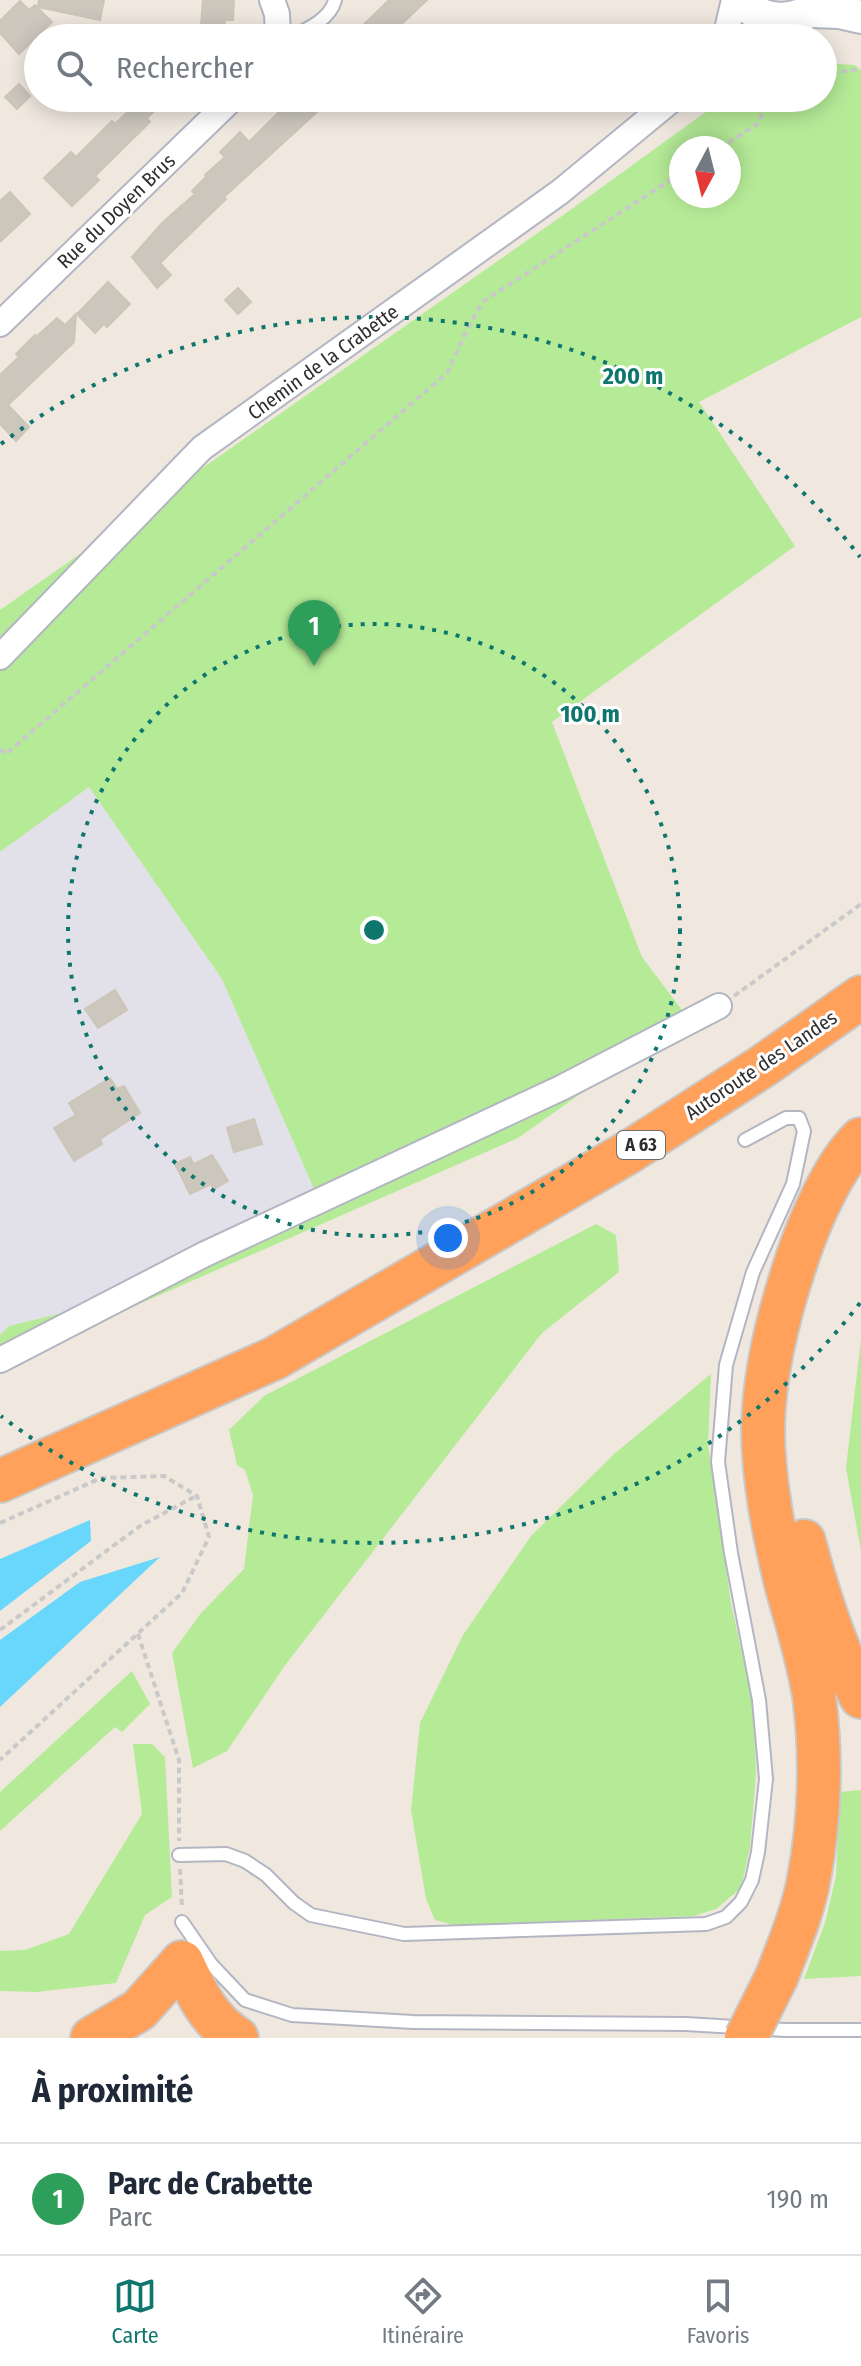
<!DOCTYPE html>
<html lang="fr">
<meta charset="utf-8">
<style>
body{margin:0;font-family:"Fira Sans Condensed",sans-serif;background:#f2f2f3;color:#1f2937}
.compass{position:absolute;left:669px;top:136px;width:72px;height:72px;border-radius:50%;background:#fff;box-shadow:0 4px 20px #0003;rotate:187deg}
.you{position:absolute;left:448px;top:1238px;width:28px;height:28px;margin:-20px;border:6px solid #fff;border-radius:50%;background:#1a73e8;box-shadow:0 0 0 12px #1a73e833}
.badge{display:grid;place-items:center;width:52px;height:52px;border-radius:50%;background:#0f766e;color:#fff;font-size:26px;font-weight:700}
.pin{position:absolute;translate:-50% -66px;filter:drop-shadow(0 2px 4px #0008)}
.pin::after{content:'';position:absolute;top:42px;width:28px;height:24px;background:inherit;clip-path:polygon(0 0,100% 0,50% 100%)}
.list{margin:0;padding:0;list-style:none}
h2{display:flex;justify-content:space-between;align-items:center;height:104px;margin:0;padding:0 32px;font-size:34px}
h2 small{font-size:26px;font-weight:400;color:#747a83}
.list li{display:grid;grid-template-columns:52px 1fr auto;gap:24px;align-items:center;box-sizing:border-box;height:112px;padding:0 32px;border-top:2px solid #e0e1e3}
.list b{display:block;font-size:30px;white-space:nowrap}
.list p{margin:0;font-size:26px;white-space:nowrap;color:#747a83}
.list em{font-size:26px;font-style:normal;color:#747a83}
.icon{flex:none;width:44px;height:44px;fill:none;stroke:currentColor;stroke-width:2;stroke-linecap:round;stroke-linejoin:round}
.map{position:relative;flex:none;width:861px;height:2038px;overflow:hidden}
.search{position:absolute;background:#fff;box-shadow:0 4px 20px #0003;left:24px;right:24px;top:24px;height:88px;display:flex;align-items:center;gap:20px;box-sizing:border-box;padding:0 28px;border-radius:44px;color:#747a83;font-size:30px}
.sheet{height:216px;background:#fff}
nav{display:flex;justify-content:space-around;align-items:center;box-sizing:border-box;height:112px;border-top:2px solid #e0e1e3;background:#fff;font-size:22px;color:#747a83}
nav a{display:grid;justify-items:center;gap:4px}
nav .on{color:#0f766e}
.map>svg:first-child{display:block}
.industrial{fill:#e2e0e8}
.green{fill:#b5eb97;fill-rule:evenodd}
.water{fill:#69d6fb}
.building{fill:#cbc7bd;stroke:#ccc5b8;stroke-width:2}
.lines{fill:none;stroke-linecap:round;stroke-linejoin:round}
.lane-casing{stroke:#b3b6c2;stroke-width:16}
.street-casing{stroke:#b3b6c2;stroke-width:28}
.secondary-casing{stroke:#b3b6c2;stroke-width:36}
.highway-casing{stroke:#c9c9c9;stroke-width:46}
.path{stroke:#c9c9c9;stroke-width:4;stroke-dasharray:6 4;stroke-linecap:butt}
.lane{stroke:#fff;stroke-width:12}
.street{stroke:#fff;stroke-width:24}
.secondary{stroke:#fff;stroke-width:32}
.highway{stroke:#ffa05b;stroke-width:42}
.highway-bridge-casing{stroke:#c9c9c9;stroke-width:46;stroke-linecap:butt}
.highway-bridge{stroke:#ffa05b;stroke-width:42}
.ring{fill:none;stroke:#0f766e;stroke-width:4;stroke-dasharray:4 8}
.labels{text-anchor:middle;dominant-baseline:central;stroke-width:6;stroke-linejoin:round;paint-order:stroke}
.shield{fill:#fff;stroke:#6d6d6d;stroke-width:2}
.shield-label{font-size:18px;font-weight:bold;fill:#2e2e2e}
.street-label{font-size:20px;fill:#2e2e2e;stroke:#fff}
.centre{fill:#0f766e;stroke:#fff;stroke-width:4}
.ring-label{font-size:24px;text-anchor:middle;font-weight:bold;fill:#0f766e;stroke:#fff;stroke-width:6;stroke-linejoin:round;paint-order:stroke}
</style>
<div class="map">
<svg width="861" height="2038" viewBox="0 0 861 2038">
<rect width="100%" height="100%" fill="#f0e8df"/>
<!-- industrial -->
<polygon class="industrial" points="89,787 222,979 316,1191 62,1313 9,1326 0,1335 0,852"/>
<!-- green -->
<g class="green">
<path d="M 823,63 L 855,65 L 861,70 L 861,317 L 699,402 L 795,546 L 552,722 L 642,957 L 688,1018 L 518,1138 L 0,1365 L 0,1335 L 9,1326 L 62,1313 L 315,1191 L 222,979 L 89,787 L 0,852 L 0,610 L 569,211 L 725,98 L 823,98 ZM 681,148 L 729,148 L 729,196 L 681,196 Z"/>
<polygon points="596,1224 616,1235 619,1272 542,1333 286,1664 227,1751 193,1768 172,1653 201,1613 244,1569 253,1495 245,1470 237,1465 229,1430 264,1396"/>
<polygon points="861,1339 861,1551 846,1468"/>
<polygon points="711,1374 708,1445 731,1603 753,1705 756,1773 750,1847 741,1888 716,1909 694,1916 454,1925 435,1920 426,1899 411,1810 420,1723 463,1635 531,1536 614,1454"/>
<polygon points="132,1671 150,1704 122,1732 115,1727 0,1831 0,1792"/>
<polygon points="133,1744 152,1744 165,1757 172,1897 145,1915 116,1983 36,1992 0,1991 0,1951 25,1950 69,1934 142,1814"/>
<polygon points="861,1790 861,1976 804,1979 825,1923 836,1876 840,1792"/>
</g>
<!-- water -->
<g class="water">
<polygon points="90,1520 91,1541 0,1611 0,1559"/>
<polygon points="160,1557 0,1707 0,1640 80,1582"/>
</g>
<!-- building -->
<g class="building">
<polygon points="39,0 104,0 100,20 38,7"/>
<polygon points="203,0 234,0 233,20 225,20 224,38 200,38"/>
<polygon points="389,0 427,0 387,38 350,38"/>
<polygon points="20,1 29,10 35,5 52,22 19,54 0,33 0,21"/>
<polygon points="19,84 30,96 17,109 5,97"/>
<polygon points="142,98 168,98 147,118 150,122 95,176 99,180 72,206 44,178 71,152 76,157 112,121 115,124"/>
<polygon points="272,98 303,98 317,112 224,197 226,199 160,263 171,275 157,288 132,257 163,222 195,194 192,191 206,177 205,175 225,157 220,152 240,132 249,142 279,112"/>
<polygon points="10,192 30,214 0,242 0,201"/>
<polygon points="108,282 130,304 107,327 104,324 95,333 77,314"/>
<polygon points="238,288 251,302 238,314 225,300"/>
<polygon points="76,314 74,342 8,405 29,427 16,441 0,424 0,375 19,357 16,354 35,335 36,337 57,318 65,325"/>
<polygon points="115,990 127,1010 98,1028 85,1009"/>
<polygon points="110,1078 117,1089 124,1086 140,1113 100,1139 102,1144 74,1161 54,1128 76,1115 69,1103"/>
<polygon points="254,1119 262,1144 234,1152 227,1128"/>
<polygon points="212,1155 228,1181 214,1189 211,1184 190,1194 175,1164 190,1157 194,1164"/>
</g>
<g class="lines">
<!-- lane casing -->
<g class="lane-casing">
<g id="lane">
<path d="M 289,38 C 306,30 330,20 335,0"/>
<polyline points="179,1855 226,1854 245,1861 266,1875 294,1903 311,1915 404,1934 706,1924 726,1917 741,1902 752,1880 758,1852 766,1779 759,1700 731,1553 718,1462 726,1365 753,1272 793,1184 804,1131 799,1118 786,1118 745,1140"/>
<polyline points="182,1922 211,1964 245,2000 292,2015 413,2022 686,2024 785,2030 861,2030"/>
</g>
</g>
<!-- street casing -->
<g class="street-casing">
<g id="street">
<polyline points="272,0 277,14 278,38"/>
<polyline points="725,38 734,0"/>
<polyline points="753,38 779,19"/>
<polyline points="0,324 233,98"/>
<polyline points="0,657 202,448 560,192 674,98"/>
<polyline points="0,1360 205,1254 563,1087 719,1006"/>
</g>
</g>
<!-- secondary casing -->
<g class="secondary-casing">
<g id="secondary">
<path d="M 741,0 C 763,26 800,24 823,0"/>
<polyline points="810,11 839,12 861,17"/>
</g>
</g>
<!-- highway casing -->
<g class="highway-casing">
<g id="highway">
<polyline points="0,1481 275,1358 629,1152 763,1066 861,997"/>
<path d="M 804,1541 C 818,1594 835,1649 861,1697"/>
<path d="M 777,1976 C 789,1944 803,1912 809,1878 C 820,1820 822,1755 814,1696 C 808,1658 796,1621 786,1584 C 774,1534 763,1480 763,1428 C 764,1371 780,1309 798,1256 C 810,1220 834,1165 861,1139"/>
<path d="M 92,2038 L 139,2010 L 182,1962 C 196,1992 208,2020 237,2038"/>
</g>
</g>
<!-- path -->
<g class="path">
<polyline points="823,79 835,72 861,69"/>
<polyline points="763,109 784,98"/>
<polyline points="720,148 759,123 763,109 759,98"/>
<path d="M 0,749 L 6,754 L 447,373 C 459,349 468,323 484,301 L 681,173"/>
<polyline points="734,996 861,904"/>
<polyline points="0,1523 101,1478 164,1476 197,1496 209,1537 182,1593 0,1760"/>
<polyline points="0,1630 140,1526 196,1496"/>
<polyline points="138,1634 179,1760 179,1841"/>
<polyline points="180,1869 182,1908"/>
</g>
<!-- lane -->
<use href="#lane" class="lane"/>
<!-- street -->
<use href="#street" class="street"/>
<!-- secondary -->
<use href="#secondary" class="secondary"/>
<!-- highway -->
<use href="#highway" class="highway"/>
<!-- highway-bridge casing -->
<g class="highway-bridge-casing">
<polyline id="highway-bridge" points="746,2038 777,1976"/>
</g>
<!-- highway-bridge -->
<use href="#highway-bridge" class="highway-bridge"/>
</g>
<!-- distance rings -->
<g class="ring">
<circle cx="374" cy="930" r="306"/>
<path d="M860 1303A612 612 0 0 1 1 1416M1 444A612 612 0 0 1 860 557"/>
</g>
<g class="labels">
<!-- shield labels -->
<rect class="shield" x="617" y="1131" width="48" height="28" rx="6"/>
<g class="shield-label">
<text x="641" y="1145">A 63</text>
</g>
<!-- street labels -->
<g class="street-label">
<text transform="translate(116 211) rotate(-44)">Rue du Doyen Brus</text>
<text transform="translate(323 362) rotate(-36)">Chemin de la Crabette</text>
<text transform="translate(761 1065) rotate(-34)">Autoroute des Landes</text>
</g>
</g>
<circle cx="374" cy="930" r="12" class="centre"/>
<g class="ring-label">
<text x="633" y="384">200 m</text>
<text x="590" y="722">100 m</text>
</g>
</svg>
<svg class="compass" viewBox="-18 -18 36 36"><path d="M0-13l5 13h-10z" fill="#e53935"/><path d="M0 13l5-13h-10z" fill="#747a83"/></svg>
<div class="you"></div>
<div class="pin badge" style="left:314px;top:666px;background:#2e9e5b">1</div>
<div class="search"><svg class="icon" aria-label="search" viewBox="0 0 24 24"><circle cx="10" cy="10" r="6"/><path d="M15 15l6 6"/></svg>Rechercher</div>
</div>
<section class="sheet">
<h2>À proximité<small></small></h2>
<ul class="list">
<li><span class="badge" style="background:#2e9e5b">1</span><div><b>Parc de Crabette</b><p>Parc</p></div><em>190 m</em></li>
</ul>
</section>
<nav>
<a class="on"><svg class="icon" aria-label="map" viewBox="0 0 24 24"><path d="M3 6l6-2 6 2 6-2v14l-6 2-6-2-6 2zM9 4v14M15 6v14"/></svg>Carte</a>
<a><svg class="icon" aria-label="directions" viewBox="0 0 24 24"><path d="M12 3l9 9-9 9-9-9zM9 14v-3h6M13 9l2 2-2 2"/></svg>Itinéraire</a>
<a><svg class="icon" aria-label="saved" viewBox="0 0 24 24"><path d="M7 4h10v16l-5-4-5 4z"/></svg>Favoris</a>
</nav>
